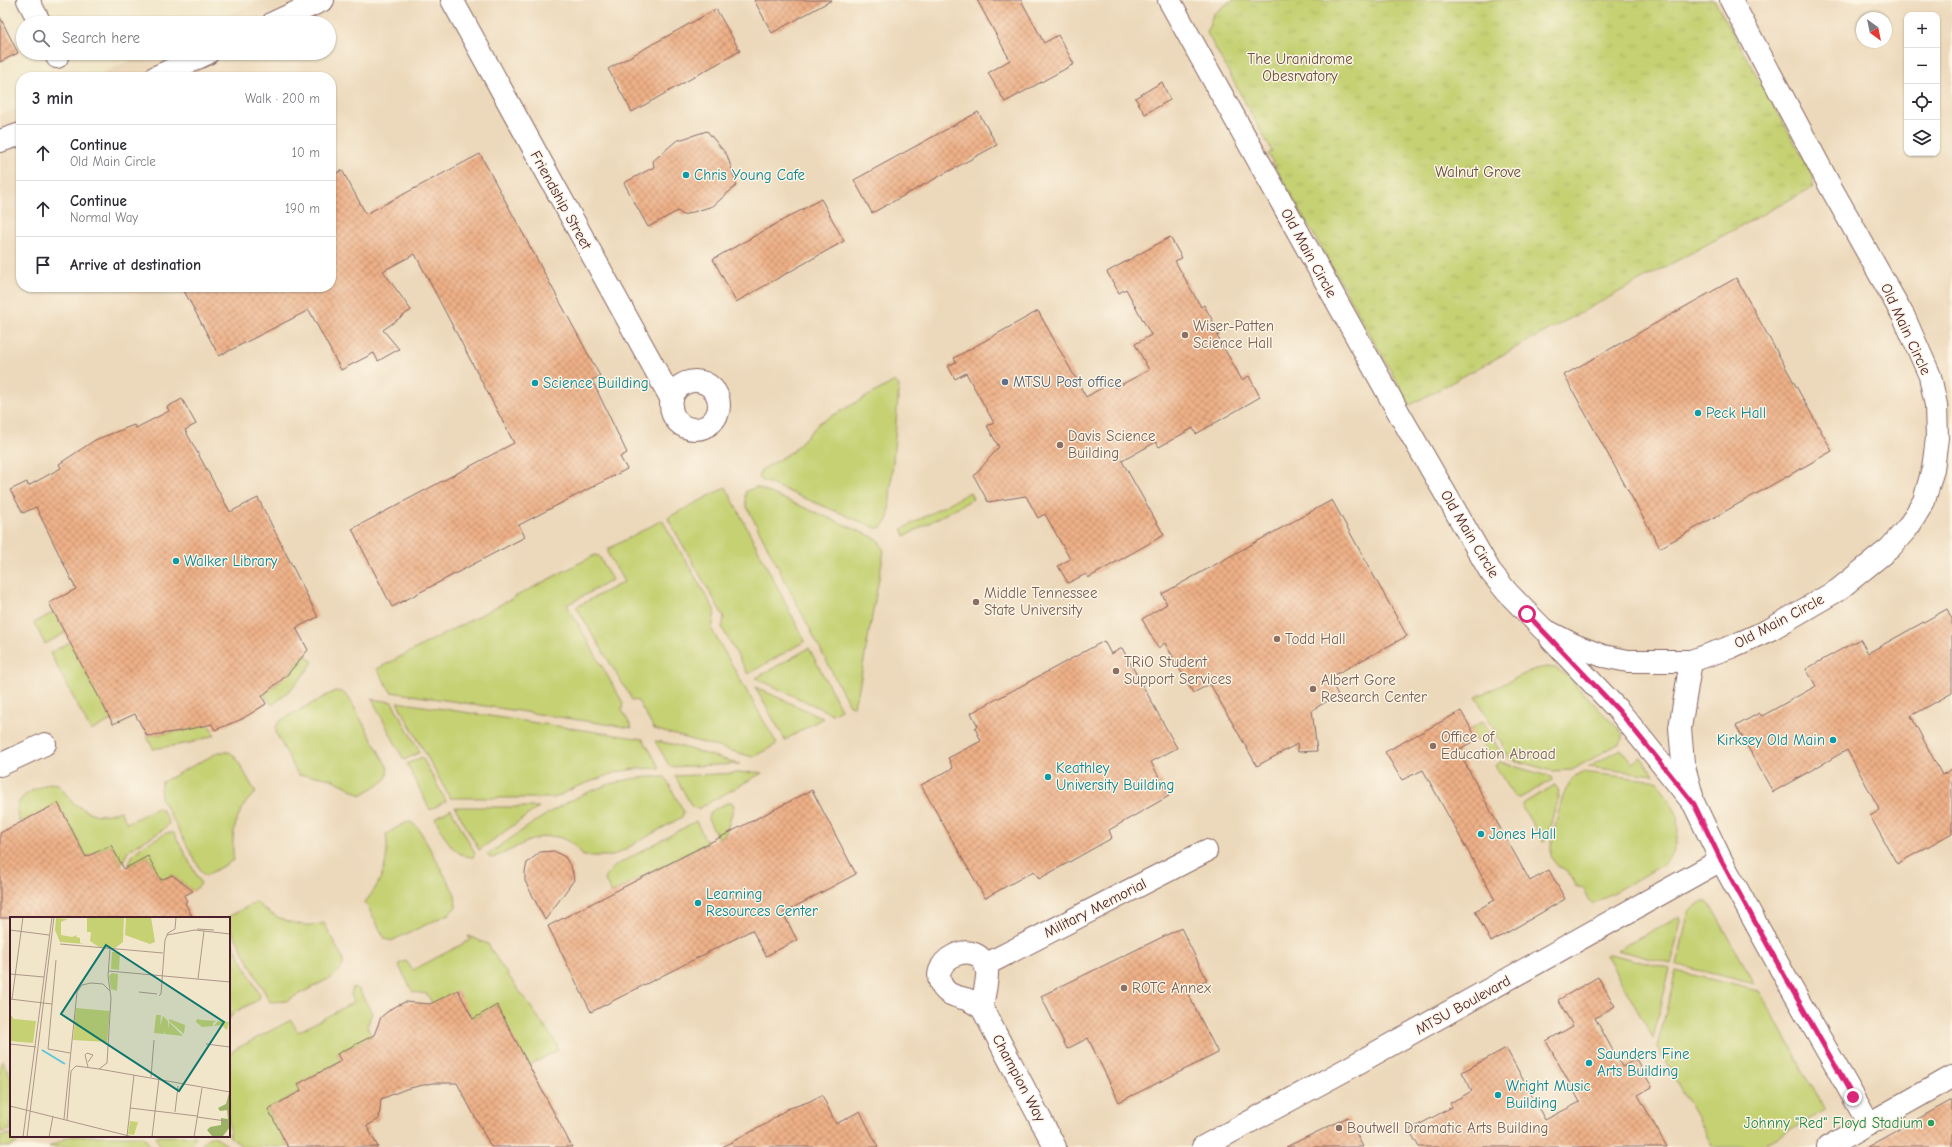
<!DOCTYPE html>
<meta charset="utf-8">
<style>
body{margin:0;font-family:"Comic Neue",sans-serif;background:#f7f7f7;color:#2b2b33}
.controls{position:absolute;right:12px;top:12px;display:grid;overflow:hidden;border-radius:8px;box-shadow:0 1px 3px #0004}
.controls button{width:36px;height:36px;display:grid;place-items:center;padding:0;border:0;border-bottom:1px solid #e1e1e2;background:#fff;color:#2b2b33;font:20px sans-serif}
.compass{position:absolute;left:1856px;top:12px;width:36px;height:36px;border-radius:50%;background:#fff;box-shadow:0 1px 3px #0004;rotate:147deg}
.stop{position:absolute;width:12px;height:12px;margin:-9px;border:3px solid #db2777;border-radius:50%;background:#fff}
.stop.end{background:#db2777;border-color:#fff;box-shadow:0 1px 4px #0008}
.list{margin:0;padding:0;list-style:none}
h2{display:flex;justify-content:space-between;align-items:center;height:52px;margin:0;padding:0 16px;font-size:17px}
h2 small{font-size:13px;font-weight:400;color:#7c7c81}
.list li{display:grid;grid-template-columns:26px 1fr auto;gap:12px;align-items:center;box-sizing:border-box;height:56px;padding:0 16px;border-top:1px solid #e1e1e2}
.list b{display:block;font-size:15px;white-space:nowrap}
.list p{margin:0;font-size:13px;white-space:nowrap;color:#7c7c81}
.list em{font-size:13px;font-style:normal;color:#7c7c81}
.icon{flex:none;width:22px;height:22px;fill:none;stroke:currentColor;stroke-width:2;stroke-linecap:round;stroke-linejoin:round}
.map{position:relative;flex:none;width:1952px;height:1147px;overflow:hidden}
.search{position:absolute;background:#fff;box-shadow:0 1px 3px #0004;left:16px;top:16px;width:320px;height:44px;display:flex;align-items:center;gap:10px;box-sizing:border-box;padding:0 14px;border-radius:22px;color:#7c7c81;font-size:15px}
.panel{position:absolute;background:#fff;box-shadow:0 1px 3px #0004;left:16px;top:72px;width:320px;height:220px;border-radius:16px}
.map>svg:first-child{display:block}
.built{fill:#ecd8ba;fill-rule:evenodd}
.green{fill:#c5d173;stroke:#88784f}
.park{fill:url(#park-tufts);stroke:#88784f}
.building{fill:url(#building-cross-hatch)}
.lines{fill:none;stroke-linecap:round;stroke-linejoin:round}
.minor-casing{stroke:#846562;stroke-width:24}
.minor{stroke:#fff;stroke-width:22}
.route{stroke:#db2777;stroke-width:5}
.culture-dot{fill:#0f9aa8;stroke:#fcf5e5;stroke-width:1.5}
.education-dot{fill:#8d6e63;stroke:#fcf5e5;stroke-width:1.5}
.service-dot{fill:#5c6f8a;stroke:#fcf5e5;stroke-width:1.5}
.leisure-dot{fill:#2e9e5b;stroke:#fcf5e5;stroke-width:1.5}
.labels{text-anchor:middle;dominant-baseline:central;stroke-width:3;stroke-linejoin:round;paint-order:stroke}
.park-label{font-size:15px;fill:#694c3d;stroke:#fcf5e5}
.culture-label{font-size:15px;fill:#0d838f;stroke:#fcf5e5;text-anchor:start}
.street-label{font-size:15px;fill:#4a1f2b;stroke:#fcf5e5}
.education-label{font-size:15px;fill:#785e54;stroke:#fcf5e5;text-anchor:start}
.service-label{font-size:15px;fill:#4e5e75;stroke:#fcf5e5;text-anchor:start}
.leisure-label{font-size:15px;fill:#27864d;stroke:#fcf5e5;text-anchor:end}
.inset-river{fill:none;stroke:#5fc5dc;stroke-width:2}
.inset-road{fill:none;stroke:#ae968a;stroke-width:1}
.view{fill:#0f766e;fill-opacity:0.15;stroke:#0f766e;stroke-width:2}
.inset-edge{fill:none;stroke:#4a1f2b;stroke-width:2}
</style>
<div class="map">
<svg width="1952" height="1147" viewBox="0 0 1952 1147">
<defs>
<pattern id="park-tufts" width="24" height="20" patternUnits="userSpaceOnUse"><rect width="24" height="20" fill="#c5d173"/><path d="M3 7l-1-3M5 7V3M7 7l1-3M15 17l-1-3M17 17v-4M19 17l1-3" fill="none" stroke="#abb364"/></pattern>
<pattern id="building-cross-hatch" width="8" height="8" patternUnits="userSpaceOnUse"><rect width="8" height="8" fill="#eeb187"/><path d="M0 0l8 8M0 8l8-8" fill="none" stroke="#c38f6f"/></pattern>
</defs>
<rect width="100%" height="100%" fill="#fcf5e5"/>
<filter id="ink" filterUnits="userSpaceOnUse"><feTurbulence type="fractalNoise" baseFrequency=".025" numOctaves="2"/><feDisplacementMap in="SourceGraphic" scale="8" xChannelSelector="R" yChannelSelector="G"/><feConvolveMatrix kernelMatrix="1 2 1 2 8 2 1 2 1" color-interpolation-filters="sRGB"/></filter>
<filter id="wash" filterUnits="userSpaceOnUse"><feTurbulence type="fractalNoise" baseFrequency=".012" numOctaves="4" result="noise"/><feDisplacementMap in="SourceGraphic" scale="16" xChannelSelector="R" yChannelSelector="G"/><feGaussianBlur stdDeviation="0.9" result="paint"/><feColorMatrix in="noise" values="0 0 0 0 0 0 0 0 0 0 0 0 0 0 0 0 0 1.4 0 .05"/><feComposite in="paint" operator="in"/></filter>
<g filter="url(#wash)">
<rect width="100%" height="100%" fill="#f1e6c9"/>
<!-- built -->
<path class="built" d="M 262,0 L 1952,0 L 1952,1147 L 0,1147 L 0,114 L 21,108 L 21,287 L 331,287 L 331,77 L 94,77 L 146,53 L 329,53 L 329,23 L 212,23 ZM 1907,15 L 1937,15 L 1937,153 L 1907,153 ZM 1862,18 L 1886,18 L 1886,42 L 1862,42 ZM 11,918 L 229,918 L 229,1136 L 11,1136 Z"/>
<!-- green -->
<g class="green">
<path d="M 895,381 L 899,386 L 889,511 C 888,520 886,528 876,528 L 761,480 L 759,476 L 760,471 L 793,451 L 819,423 Z"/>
<polygon points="726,487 805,641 748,674 722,628 724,617 668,519 669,517"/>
<polygon points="756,487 878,539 884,551 858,693 853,706 849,705 746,505 745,496 746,491"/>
<polygon points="970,492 973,499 905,536 902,529"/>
<polygon points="662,520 715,611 712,630 777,744 753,757 654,729 638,701 632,700 629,694 576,607 624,582 608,554 608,549"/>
<polygon points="595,555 599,556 612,580 567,605 623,703 622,710 632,728 391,692 377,669"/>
<polygon points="54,612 65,633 45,644 34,623"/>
<polygon points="70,642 111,720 91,731 50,653"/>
<polygon points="809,648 841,709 832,714 756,678"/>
<path d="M 305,654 L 313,662 C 302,679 288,693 272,705 L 264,695 L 287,675 Z"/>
<polygon points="1547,667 1556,668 1567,676 1623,734 1623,739 1620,743 1572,770 1552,771 1510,759 1476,697 1535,669"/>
<polygon points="755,687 823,718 785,740"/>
<polygon points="335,691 342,692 349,698 388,768 387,777 384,781 361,795 346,786 331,779 316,776 298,775 276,733 276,726 281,720"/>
<polygon points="372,699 392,702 420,752 404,760"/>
<polygon points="397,702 643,739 660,768 634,769 614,773 576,787 554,798 450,798"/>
<path d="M 1483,721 L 1503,757 C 1493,755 1486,752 1481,742 L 1476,741 L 1471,729 Z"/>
<polygon points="208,724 215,735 190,743 153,749 147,736 181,731"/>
<polygon points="655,741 672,744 740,764 670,767"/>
<polygon points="1621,749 1632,763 1641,757 1654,775 1588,767"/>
<path d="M 219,752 L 229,752 L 235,756 L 256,793 C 236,807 230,837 234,860 L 205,876 L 202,873 L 161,798 L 160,789 L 162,782 Z"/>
<polygon points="422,757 446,801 430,810 407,764"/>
<polygon points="1500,762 1551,777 1552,780 1520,798 1515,797 1495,766"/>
<polygon points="757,772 762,773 698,809 692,807 675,776"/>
<path d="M 1582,772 L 1658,781 L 1677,814 L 1678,831 L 1676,844 L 1673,853 L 1663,865 L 1592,904 L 1583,888 L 1575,886 L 1576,885 L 1567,870 L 1557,866 L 1551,856 L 1551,846 C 1556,827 1561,779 1582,772 Z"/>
<path d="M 665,777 L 684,812 L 682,817 L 613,856 L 583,856 C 579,849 575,845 568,841 C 542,827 519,848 495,857 L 490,858 L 487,855 C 532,824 576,789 631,779 C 642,777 653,777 665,777 Z"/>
<path d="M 50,783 L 58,784 L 72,802 L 86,811 L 97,815 L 109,814 L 120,811 L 127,823 L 157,808 L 162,810 L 169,822 L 168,825 L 163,830 L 129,850 L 121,864 L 111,845 L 86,857 L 58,804 L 20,823 C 9,798 30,791 50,783 Z"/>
<polygon points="1555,785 1559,792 1547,839 1543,841 1522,807 1524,803"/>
<path d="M 732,802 L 734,806 L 726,833 L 718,838 L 708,819 C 709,809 724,804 732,802 Z"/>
<polygon points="455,807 539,807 479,850"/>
<path d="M 451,809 L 475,853 L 473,857 C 452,857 443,833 435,818 Z"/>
<polygon points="696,821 707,843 611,893 605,880 607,874 615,866"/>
<path d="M 411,822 L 419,829 L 455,894 L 456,907 L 449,914 L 391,941 L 385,939 L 365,902 C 382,883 390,859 386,834 L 405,823 Z"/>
<path d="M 166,833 L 174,833 L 201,884 L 193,891 L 172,875 L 161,880 L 148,856 L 129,866 C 131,848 152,842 166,833 Z"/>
<path d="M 256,902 C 273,918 300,930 324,923 L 343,959 L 343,966 L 334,976 L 286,1001 L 270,1002 L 229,925 L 229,918 L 226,918 Z"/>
<polygon points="1703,902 1707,902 1710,904 1755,984 1677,965 1688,914 1692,909"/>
<polygon points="1680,916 1681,920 1671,964 1617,950"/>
<polygon points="229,936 260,995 258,1000 235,1012 229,1019"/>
<polygon points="468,936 488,944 498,961 557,1044 558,1050 528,1066 497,1005 473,1019 432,1003 427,994 413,992 399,966 400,963 406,961 413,970 470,940"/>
<polygon points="1610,954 1670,969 1653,1038 1606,955"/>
<polygon points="1676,971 1759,991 1825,1110 1759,1147 1713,1147 1657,1047"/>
<polygon points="353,987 359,990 372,1013 367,1027 372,1036 337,1054 341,1061 298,1084 301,1091 268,1109 288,1147 243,1147 229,1136 229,1056 234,1050 291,1020 298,1032 354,1002 351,995"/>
<polygon points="2,1061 11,1076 11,1130 0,1132 0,1063"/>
<polygon points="11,1134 11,1136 30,1136 9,1147 0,1147 0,1136"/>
<polygon points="70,1136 143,1136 151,1147 49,1147"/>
<polygon points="155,1136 196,1136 190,1147 161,1147"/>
<polygon points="212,1136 217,1137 229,1147 201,1147 205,1140"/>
</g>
<!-- park -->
<polygon class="park" points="1232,0 1714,0 1814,177 1811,186 1813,187 1410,405 1268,154 1272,151 1207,33 1213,14"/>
<g id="blocks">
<!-- building -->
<g class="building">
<polygon points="754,0 832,0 772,33"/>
<polygon points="977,0 1021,0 1044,43 1058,35 1074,64 1005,102 988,73 1010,60"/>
<polygon points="716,9 740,51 632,112 608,69"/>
<polygon points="0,17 18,53 0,62"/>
<polygon points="1162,82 1170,100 1145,114 1135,98"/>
<polygon points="978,112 997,145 872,213 854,180"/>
<polygon points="707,131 727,155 737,185 713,206 683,215 678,211 648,227 624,183 654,167 653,161 676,141"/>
<polygon points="480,154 600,376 592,380 627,453 620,457 627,469 519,525 525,537 392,607 352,529 514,443 415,254 383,271 411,310 383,330 399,349 378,361 374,353 341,370 309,310 219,356 182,287 331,287 331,176 342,170 366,214"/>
<polygon points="821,199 844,241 736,302 713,259"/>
<polygon points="1170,237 1182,258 1175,261 1201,307 1204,305 1220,334 1217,336 1242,380 1249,376 1260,397 1196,434 1193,428 1159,447 1156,442 1122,461 1164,535 1088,578 1086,574 1068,583 1058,566 1070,559 1045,514 1038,518 1026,496 988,502 974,476 999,447 987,426 994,423 966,373 955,379 948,366 956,362 954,358 1038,311 1086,397 1112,382 1115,388 1149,370 1135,344 1151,335 1126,289 1119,293 1107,272"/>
<polygon points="1736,278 1832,451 1660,548 1564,375"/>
<polygon points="182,399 196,424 185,430 230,512 258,498 318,617 296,628 308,650 287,675 262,696 266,704 242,719 215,730 212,724 181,731 147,736 135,714 113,724 49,603 76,589 36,507 23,513 10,490 27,482 28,486 61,468 59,464 95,440 134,425 136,428 169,411 167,407"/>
<polygon points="1332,500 1407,636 1329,678 1338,695 1312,710 1317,751 1298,752 1297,744 1257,766 1210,684 1193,693 1165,643 1158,648 1142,619 1167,604 1162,594"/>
<polygon points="1947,609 1952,619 1952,693 1911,716 1942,775 1952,769 1952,833 1897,864 1870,816 1880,810 1847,750 1773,792 1736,726 1759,713 1762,716 1816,686 1806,669 1860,639 1868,653"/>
<polygon points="1104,641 1111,654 1122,648 1177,748 1151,762 1169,796 1109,830 1112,838 1039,879 1034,871 985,898 921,785 953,768 948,758 981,741 975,728 978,726 971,713"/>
<polygon points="1461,711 1477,739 1458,750 1494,817 1530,881 1549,870 1565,899 1491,942 1475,911 1495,900 1423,770 1402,780 1385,752"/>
<polygon points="812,790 856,874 783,913 797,940 766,956 752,930 591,1012 548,926"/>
<polygon points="58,803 86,857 111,845 124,869 148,856 161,880 172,875 193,891 184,896 187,901 185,903 193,918 0,918 0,833"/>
<polygon points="554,851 565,857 572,869 574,880 545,920 525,881 525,872 527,863 540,852"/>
<polygon points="1181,928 1207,980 1186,990 1218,1053 1119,1102 1088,1038 1067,1049 1041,996"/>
<polygon points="1598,977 1615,1006 1595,1018 1622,1067 1636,1059 1652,1087 1638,1095 1667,1147 1419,1147 1409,1130 1452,1107 1450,1103 1472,1091 1462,1072 1506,1048 1545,1120 1580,1102 1546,1041 1573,1026 1558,1000"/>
<polygon points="458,990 473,1019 497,1005 572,1147 491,1147 457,1083 432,1083 406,1089 381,1099 379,1119 367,1126 378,1147 288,1147 268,1109 301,1091 298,1084 341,1061 337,1054 374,1035 381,1017 392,1008 405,1002 430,1004"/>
<polygon points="822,1095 836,1124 860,1111 878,1147 722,1147 766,1124 787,1109 808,1102"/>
<polygon points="1952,1100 1952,1147 1867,1147"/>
<polygon points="1348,1117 1363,1147 1286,1147"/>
</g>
</g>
</g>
<g filter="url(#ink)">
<use href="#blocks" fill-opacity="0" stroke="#846562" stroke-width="1"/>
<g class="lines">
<!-- minor casing -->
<g class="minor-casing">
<g id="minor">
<polyline points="28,0 40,23"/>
<polyline points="452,0 672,400"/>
<polyline points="1169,0 1400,415 1490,571 1507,592 1543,629 1574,645 1603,656 1628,661 1691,661 1731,647 1771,629 1838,590 1890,548 1909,526 1924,501 1933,469 1937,438 1936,405 1930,376 1904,317 1830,186 1731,0"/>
<polyline points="273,23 323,0"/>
<polyline points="55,53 57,57"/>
<polyline points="156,77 208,53"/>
<polyline points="0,141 21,134"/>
<circle cx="695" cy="405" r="24"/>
<polyline points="1551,639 1619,711 1694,804 1721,860 1789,984 1869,1124"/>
<polyline points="1691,661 1680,728 1683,763 1692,796"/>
<polyline points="0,765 45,744"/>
<polyline points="985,965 1206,851"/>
<path d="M 982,1008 C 977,1005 972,1001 966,999 C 959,997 951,996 946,991 C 919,963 980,931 987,972 C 988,979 983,998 982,1008 L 1055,1147"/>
<polyline points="1203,1147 1347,1069 1721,860"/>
<polyline points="1828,1147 1952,1077"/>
</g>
</g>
<!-- minor -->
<use href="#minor" class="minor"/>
</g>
</g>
<g class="lines" filter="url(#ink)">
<!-- route -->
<polyline class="route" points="1527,614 1619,711 1694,804 1721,860 1789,984 1853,1097"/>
</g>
<!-- markers -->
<g class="culture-dot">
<circle cx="686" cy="175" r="4"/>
<circle cx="535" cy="383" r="4"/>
<circle cx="1698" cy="413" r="4"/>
<circle cx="176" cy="561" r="4"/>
<circle cx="1833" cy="740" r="4"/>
<circle cx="1048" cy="777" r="4"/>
<circle cx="1481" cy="834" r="4"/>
<circle cx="698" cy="903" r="4"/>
<circle cx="1589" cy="1063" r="4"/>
<circle cx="1498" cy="1095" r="4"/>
</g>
<g class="education-dot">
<circle cx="1185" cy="335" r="4"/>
<circle cx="1060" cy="445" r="4"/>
<circle cx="976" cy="602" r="4"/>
<circle cx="1277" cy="639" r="4"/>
<circle cx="1116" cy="671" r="4"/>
<circle cx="1313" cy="689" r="4"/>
<circle cx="1433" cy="746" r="4"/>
<circle cx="1124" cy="988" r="4"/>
<circle cx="1339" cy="1128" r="4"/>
</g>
<circle class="service-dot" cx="1005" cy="382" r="4"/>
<circle class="leisure-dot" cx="1931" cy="1123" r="4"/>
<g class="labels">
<!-- park labels -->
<g class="park-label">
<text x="1300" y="59">The Uranidrome<tspan x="1300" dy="17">Obesrvatory</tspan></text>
<text x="1478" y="172">Walnut Grove</text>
</g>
<!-- culture labels -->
<g class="culture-label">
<text x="694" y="175">Chris Young Cafe</text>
<text x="543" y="383">Science Building</text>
<text x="1706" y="413">Peck Hall</text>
<text x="184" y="561">Walker Library</text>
<text x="1825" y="740" text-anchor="end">Kirksey Old Main</text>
<text x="1056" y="768">Keathley<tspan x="1056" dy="17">University Building</tspan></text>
<text x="1489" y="834">Jones Hall</text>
<text x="706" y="894">Learning<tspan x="706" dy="17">Resources Center</tspan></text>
<text x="1597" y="1054">Saunders Fine<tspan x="1597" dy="17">Arts Building</tspan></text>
<text x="1506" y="1086">Wright Music<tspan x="1506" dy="17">Building</tspan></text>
</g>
<!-- street labels -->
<g class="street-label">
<text transform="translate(561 200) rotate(61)">Friendship Street</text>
<text transform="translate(1309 253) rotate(61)">Old Main Circle</text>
<text transform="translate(1906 329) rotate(65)">Old Main Circle</text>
<text transform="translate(1470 534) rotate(59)">Old Main Circle</text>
<text transform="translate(1779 621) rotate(-28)">Old Main Circle</text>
<text transform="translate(1095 908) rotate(-27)">Military Memorial</text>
<text transform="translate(1463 1005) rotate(-29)">MTSU Boulevard</text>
<text transform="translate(1019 1078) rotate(62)">Champion Way</text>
</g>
<!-- education labels -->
<g class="education-label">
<text x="1193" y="326">Wiser-Patten<tspan x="1193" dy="17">Science Hall</tspan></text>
<text x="1068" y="436">Davis Science<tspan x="1068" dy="17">Building</tspan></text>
<text x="984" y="593">Middle Tennessee<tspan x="984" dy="17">State University</tspan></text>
<text x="1285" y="639">Todd Hall</text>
<text x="1124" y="662">TRiO Student<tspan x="1124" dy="17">Support Services</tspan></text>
<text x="1321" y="680">Albert Gore<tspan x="1321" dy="17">Research Center</tspan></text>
<text x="1441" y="737">Office of<tspan x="1441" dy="17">Education Abroad</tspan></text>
<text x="1132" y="988">ROTC Annex</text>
<text x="1347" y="1128">Boutwell Dramatic Arts Building</text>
</g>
<!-- service labels -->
<g class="service-label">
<text x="1013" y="382">MTSU Post office</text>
</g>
<!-- leisure labels -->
<g class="leisure-label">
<text x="1923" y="1123">Johnny "Red" Floyd Stadium</text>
</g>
</g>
<!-- overview -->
<g transform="translate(10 917)">
<rect width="220" height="220" fill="#f1e6c9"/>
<path d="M 114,0 L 113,25 L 105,31 L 89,30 L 80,24 L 81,15 L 77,15 L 77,1 ZM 116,0 L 141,0 L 145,25 L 140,27 L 115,18 ZM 46,1 L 58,2 L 51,5 L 51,18 L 62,20 L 67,18 L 66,20 L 70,21 L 70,26 L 74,27 L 50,25 L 45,13 ZM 102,35 L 110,35 L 109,53 L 101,52 ZM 102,56 L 108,57 L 107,74 L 101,72 L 99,59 ZM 0,97 L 4,102 L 26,104 L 23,126 L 0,124 ZM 146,98 L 151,98 L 150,109 L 153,99 L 158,104 L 158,112 L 159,105 L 173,119 L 155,117 L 155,114 L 154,117 L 144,116 ZM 159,102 L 175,108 L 174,117 L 159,104 ZM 187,102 L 192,103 L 206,104 L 203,106 L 203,109 L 192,110 L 186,105 ZM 208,104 L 219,105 L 217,113 L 211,108 L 204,109 ZM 120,204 L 128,205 L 124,218 L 118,217 Z" fill="#c5d173"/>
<path d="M 219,176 L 220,210 L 213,219 L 202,219 L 197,213 L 200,210 L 211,208 L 211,201 L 218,202 L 217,193 L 210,194 L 208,191 L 216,187 Z" fill="#9cb365"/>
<path d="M 66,91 L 100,94 L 97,125 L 63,123 Z" fill="#c5d173"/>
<path class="inset-river" d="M 32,133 L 55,147"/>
<path class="inset-road" d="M 187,12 L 204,13M 0,13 L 39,18M 157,18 L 185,13 L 220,17M 50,27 L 153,36M 46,43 L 38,132 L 60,136M 99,54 L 220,65M 0,57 L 34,60M 188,62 L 194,14M 129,75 L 147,77M 149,79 L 151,77 L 155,23 L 158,16 L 165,12 L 166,0M 0,82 L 42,87M 2,82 L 13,0M 0,127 L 26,130M 196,127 L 220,130M 78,150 L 75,138 L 77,136 L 83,138 L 78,145M 89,152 L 220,175M 141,160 L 144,123M 0,189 L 123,220M 120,191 L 187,199M 165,195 L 168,169M 187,200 L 216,204M 54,202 L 67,75 L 72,68 L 81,66 L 93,67 L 100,74M 57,203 L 61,154 L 66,149 L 89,152 L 97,146 L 101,81 L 98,59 L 100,32M 117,219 L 124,158M 13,220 L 42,0M 17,220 L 44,0M 39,220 L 43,199M 142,220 L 149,161M 184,220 L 192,171"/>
<path class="view" d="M 96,28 L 214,105 L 169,174 L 51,97 Z"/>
<rect width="220" height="220" class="inset-edge"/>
</g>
</svg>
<div class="controls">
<button>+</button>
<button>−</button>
<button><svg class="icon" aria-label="locate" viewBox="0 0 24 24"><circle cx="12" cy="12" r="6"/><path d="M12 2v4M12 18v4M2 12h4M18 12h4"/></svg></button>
<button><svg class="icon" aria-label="layers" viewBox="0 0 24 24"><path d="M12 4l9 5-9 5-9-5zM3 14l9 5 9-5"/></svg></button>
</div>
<svg class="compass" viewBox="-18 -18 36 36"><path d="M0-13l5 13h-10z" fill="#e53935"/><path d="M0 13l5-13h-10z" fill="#7c7c81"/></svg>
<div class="stop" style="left:1527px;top:614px"></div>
<div class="stop end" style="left:1853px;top:1097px"></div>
<div class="search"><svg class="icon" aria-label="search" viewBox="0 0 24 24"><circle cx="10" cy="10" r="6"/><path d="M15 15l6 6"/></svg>Search here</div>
<section class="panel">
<h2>3 min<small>Walk · 200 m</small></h2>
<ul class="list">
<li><svg class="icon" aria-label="ahead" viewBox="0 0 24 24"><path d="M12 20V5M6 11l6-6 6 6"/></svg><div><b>Continue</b><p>Old Main Circle</p></div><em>10 m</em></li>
<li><svg class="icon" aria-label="ahead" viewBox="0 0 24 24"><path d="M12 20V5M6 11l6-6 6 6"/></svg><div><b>Continue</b><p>Normal Way</p></div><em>190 m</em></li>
<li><svg class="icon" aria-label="arrive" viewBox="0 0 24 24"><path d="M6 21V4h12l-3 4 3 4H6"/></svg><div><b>Arrive at destination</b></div></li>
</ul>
</section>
</div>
